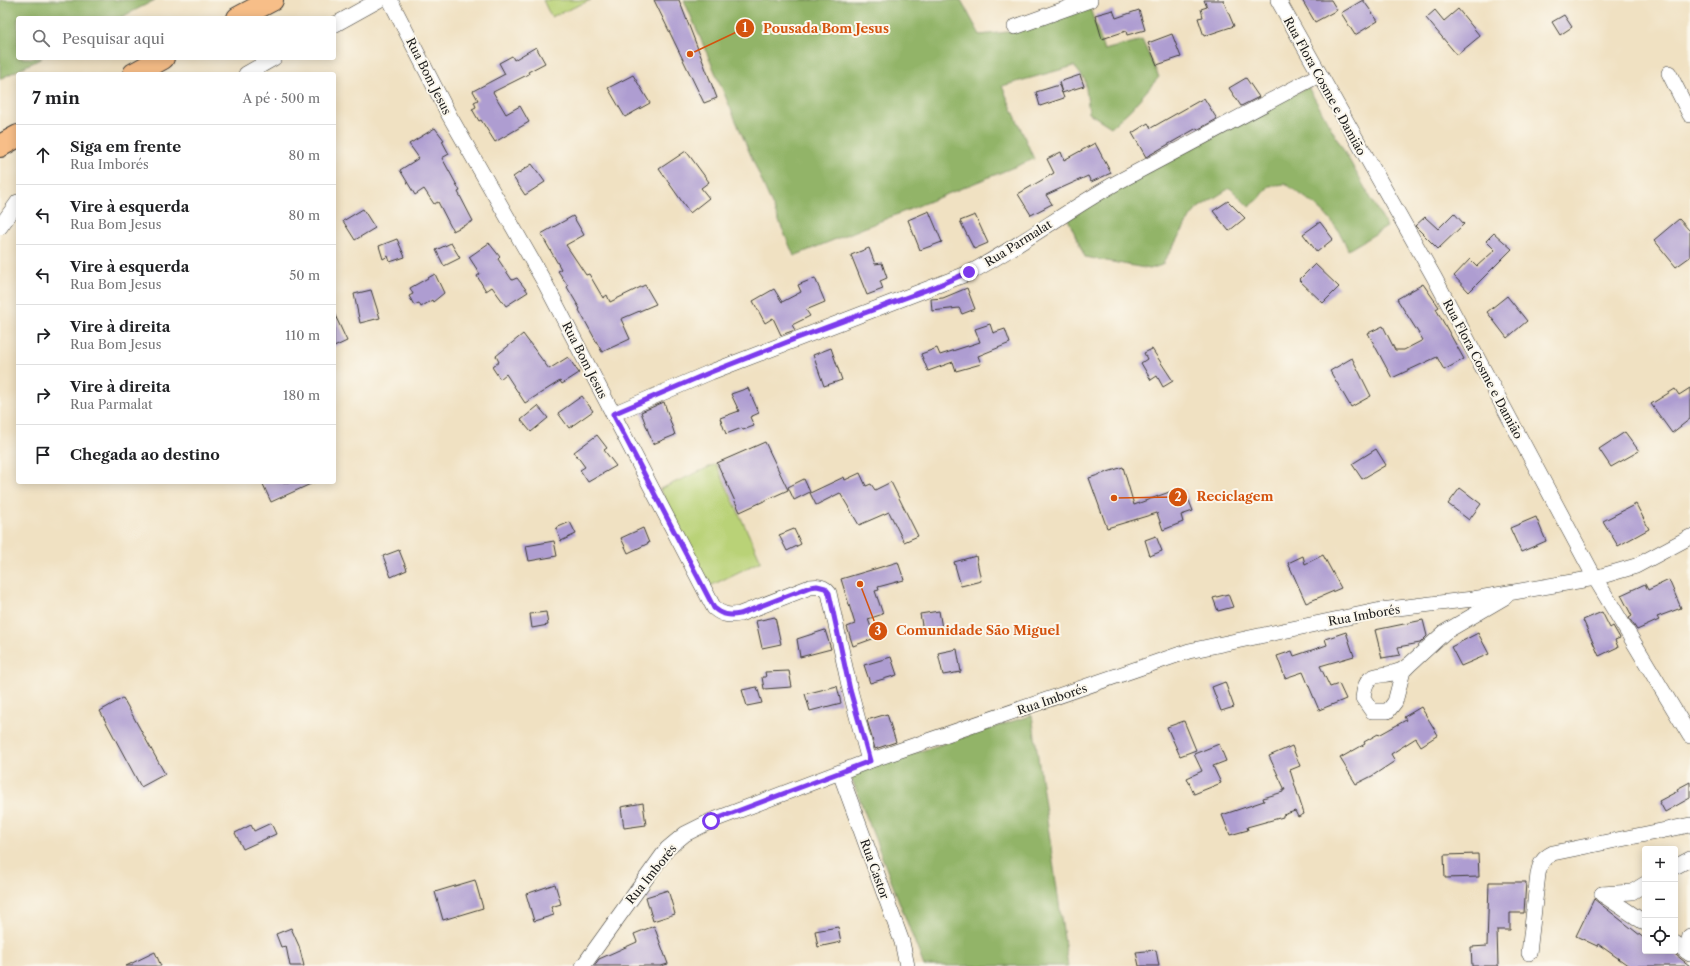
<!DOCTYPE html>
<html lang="pt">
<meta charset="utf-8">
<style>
body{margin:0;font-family:"Libre Caslon Text",serif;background:#f6f6f6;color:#202124}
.controls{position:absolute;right:12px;bottom:12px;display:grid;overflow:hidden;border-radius:4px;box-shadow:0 2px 10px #0003}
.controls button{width:36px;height:36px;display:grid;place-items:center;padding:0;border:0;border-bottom:1px solid #e0e0e0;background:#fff;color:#202124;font:20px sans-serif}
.stop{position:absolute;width:12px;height:12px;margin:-9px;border:3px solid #7c3aed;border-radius:50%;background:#fff}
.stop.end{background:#7c3aed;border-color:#fff;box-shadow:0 1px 4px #0008}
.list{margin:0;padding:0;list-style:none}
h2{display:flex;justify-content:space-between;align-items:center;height:52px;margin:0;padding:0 16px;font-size:17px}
h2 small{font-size:13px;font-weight:400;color:#757577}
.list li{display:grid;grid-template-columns:26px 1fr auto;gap:12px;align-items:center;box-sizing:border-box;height:60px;padding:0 16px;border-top:1px solid #e0e0e0}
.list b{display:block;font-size:15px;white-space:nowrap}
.list p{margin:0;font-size:13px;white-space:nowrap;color:#757577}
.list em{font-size:13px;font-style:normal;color:#757577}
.icon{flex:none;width:22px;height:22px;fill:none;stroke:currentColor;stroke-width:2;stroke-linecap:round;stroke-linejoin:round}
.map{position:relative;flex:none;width:1690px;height:966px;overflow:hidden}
.search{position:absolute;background:#fff;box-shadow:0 2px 10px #0003;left:16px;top:16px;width:320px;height:44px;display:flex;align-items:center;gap:10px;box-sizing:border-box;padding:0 14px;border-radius:4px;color:#757577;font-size:15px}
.panel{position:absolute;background:#fff;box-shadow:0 2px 10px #0003;left:16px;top:72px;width:320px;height:412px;border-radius:4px}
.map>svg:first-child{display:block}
.green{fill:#b9d277;stroke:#6a774a}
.forest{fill:#92b468;stroke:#576842}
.building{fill:#ae9dd1}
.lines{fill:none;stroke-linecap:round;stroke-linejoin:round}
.street-casing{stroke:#3c3a35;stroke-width:16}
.highway-casing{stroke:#3c3a35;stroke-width:24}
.street{stroke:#fff;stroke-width:15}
.highway{stroke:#f7be88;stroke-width:22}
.route{stroke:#7c3aed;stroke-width:5}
.labels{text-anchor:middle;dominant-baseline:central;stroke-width:4;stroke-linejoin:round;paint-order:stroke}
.street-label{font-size:12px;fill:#1c1c1c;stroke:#fbf7ec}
.leader{fill:none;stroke:#d4530e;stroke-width:1.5}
.callout-dot{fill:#d4530e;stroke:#fbf7ec;stroke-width:1.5}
.mark-label{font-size:12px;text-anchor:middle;font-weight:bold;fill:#fff}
.callout-label{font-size:13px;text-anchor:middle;font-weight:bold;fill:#d4530e;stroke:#fbf7ec;stroke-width:4;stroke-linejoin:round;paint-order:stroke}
</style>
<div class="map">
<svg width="1690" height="966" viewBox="0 0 1690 966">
<rect width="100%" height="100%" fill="#fbf7ec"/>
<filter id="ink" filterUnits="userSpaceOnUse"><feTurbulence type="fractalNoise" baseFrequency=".025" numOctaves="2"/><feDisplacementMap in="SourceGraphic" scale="8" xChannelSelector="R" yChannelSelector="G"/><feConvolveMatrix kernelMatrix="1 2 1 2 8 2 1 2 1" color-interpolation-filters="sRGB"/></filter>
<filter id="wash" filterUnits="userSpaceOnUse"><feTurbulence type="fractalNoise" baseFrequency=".012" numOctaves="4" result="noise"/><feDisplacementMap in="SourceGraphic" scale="16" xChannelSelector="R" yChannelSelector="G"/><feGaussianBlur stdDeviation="0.9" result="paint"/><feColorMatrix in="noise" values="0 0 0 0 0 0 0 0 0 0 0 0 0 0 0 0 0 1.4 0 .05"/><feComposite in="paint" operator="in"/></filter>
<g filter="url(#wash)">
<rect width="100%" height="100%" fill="#f0e1c2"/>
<!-- green -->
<g class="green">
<polygon points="543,0 591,0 551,17"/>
<polygon points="716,464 761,561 706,588 660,489"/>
</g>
<!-- forest -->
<g class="forest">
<polygon points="0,0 155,0 120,18 18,18 18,58 42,58 0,79"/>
<polygon points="684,0 961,0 980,35 1017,31 1089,5 1104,50 1142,40 1159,77 1130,110 1111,127 1089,113 1085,80 1074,66 1002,86 1034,159 794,256"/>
<path d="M 1308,87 L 1387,227 L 1348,250 C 1335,217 1313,202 1285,184 L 1269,186 L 1259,199 L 1249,207 L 1230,188 L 1198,208 L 1191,216 L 1162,265 L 1150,269 L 1085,257 L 1068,219 L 1175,156 Z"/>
<polygon points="1032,715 1068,966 924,966 850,774"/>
</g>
<g id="blocks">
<!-- building -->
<g class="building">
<polygon points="654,0 679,0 717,98 704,103"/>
<polygon points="1204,0 1223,0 1234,26 1204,36 1198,18 1203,17 1201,9 1207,7"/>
<polygon points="1302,0 1331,0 1337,10 1315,22"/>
<polygon points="1363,0 1378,21 1355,35 1341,13"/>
<polygon points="1458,9 1480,36 1457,55 1426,18 1435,10 1444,21"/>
<polygon points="1113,10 1116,18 1139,10 1145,30 1127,35 1126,31 1102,39 1095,15"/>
<polygon points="1564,15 1572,27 1560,35 1552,22"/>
<polygon points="1172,34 1181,57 1157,65 1148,43"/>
<polygon points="536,47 545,63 528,72 529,74 493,92 506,114 520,106 529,122 495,142 481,120 479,121 472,109 476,107 474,102 478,100 473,91 505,74 499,63 512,56 514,60"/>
<polygon points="633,75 650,103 625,117 608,88"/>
<polygon points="1080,75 1084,86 1062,93 1059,82"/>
<polygon points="1246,78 1259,97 1241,106 1229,88"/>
<polygon points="1059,85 1064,98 1040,106 1036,92"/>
<polygon points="1204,98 1217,119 1197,130 1197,128 1146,157 1132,133 1148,123 1151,128"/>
<polygon points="435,128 444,140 442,141 449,154 442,158 460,191 458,192 473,221 453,231 438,202 434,204 424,189 415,195 400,170 419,158 409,144"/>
<polygon points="1095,143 1111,173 1091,182 1088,176 1046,195 1052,204 1031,215 1018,194 1054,173 1047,159 1061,152 1064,160"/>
<polygon points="686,151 709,182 701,188 709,198 690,213 659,169"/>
<polygon points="532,164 545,182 525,195 513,177"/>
<polygon points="1228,201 1245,218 1229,231 1213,211"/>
<polygon points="363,209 375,228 355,240 343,221"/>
<polygon points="929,211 942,242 920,250 908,220"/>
<polygon points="1454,213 1464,224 1438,249 1415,226 1425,217 1438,229"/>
<polygon points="975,215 988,243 974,249 960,221"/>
<polygon points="573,216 584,235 566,245 586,275 589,274 603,298 607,295 610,302 645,285 656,304 621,319 630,339 602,352 579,310 580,309 567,287 568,286 558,271 561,269 541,234"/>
<polygon points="1679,219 1690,231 1690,257 1676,267 1654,240"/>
<polygon points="1320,222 1333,239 1317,252 1303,234"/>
<polygon points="1494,233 1512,249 1469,292 1454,276 1470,259 1477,266 1495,250 1486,241"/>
<polygon points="397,239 405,257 390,262 388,256 383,259 379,246"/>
<polygon points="451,243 460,258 444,266 436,250"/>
<polygon points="489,243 500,257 498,259 512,280 517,278 528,292 506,306 492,287 486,291 477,276 480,274 469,257"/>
<polygon points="869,248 875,264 882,263 887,278 880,281 883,289 867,295 851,255"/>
<polygon points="1315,264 1339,287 1323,303 1299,280"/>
<polygon points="435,274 444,293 433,302 432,300 421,307 419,303 414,305 409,296 413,294 410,288"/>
<polygon points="815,278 825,302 806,310 810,316 792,325 795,330 781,335 773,318 765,323 753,301 774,289 782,302 801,292 798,285"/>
<polygon points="1423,284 1439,307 1436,309 1464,359 1444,370 1437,357 1392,378 1368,333 1383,326 1395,350 1404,350 1423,340 1397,299"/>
<polygon points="967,288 975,309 962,314 959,308 932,311 931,299 943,298"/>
<polygon points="371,290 380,318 360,323 354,294"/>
<polygon points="1507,296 1527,321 1507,338 1487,312"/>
<polygon points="334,313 347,341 334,347"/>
<polygon points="990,324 993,333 1005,329 1010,343 978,356 981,364 956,371 953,362 928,371 921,354 937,348 940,355 980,342 975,329"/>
<polygon points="523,334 549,369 568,357 579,373 562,384 560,381 525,403 506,374 500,379 492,367 499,362 496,356"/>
<polygon points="831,348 842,380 824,386 813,355"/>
<polygon points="1152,349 1173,381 1163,387 1157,376 1151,380 1141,363 1147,359 1144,353"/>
<polygon points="1352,358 1371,396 1351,407 1330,371"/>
<polygon points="748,388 759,413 750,417 754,426 743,430 742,428 726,434 720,418 739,411 731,394"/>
<polygon points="1690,388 1690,419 1672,433 1651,404 1675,389 1679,395"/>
<polygon points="582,396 593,411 569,428 558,413"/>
<polygon points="664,402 675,435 653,444 641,412"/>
<polygon points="538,406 548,418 531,432 521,420"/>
<polygon points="1625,432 1639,451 1611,467 1599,449"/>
<polygon points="597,435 607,448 604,450 616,466 588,482 580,470 585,467 574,452"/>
<polygon points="765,442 788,490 740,512 717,463"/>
<polygon points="1376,449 1386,465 1362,479 1352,464"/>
<polygon points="1123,467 1134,505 1172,491 1173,494 1185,490 1193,511 1181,515 1183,522 1163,530 1157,513 1107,528 1089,478"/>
<polygon points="860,473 866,486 871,484 875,490 891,482 918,536 904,542 889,512 859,525 840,493 816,505 810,493 844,477 845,480"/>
<polygon points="804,479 810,492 794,500 788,487"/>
<polygon points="262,482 315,482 271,502"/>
<polygon points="1460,488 1481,504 1469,520 1448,504"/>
<polygon points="1636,504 1649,529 1618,546 1603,521"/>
<polygon points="1536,517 1546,541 1521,552 1510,528"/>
<polygon points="570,522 576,534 561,541 556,528"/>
<polygon points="643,528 649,543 628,553 621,538"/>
<polygon points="794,529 801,544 787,551 779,535"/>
<polygon points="1156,536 1162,551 1150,556 1145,540"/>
<polygon points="554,541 557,556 529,561 526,546"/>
<polygon points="399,550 407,570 391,577 383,556"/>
<polygon points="1323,555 1341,588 1306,603 1288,563 1303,556 1305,564"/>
<polygon points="976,556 981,581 961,586 954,562"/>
<polygon points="898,562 904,580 878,587 879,590 875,591 883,614 868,619 875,638 853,646 847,627 855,624 841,579"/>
<polygon points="1669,580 1681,608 1657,617 1659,620 1637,630 1629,618 1632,616 1621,595 1645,584 1648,590"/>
<polygon points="1228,594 1233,607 1218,611 1213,598"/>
<polygon points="939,611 942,628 923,631 920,614"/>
<polygon points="546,612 548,625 532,628 530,614"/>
<polygon points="1602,612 1610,628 1613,626 1620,638 1615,640 1618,647 1599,656 1583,620"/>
<polygon points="775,617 781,644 762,648 756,621"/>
<polygon points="1423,620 1427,636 1420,643 1398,647 1400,655 1382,658 1375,630"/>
<polygon points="825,630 831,649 800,657 797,639"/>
<polygon points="1346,632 1354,656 1320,666 1330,687 1339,684 1346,699 1319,710 1303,672 1285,678 1277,656 1292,651 1294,656 1327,645 1325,639"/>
<polygon points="1478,633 1489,654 1461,666 1451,647"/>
<polygon points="957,649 961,672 943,675 938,653"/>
<polygon points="891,657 897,675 870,683 864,665"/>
<polygon points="789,671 792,687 764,689 762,677 766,677 765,672"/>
<polygon points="1225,682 1234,707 1221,711 1212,687"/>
<polygon points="837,686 841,703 810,711 805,694"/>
<polygon points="757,687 762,703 747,706 742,690"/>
<polygon points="123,698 165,774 141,787 100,711"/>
<polygon points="1421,707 1438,735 1421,746 1416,738 1391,754 1395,761 1372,776 1356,784 1340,758 1365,744 1364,742 1378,734 1379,735 1406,720 1404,717"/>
<polygon points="887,714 896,742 875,749 867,720"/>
<polygon points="1184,721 1196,750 1180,756 1167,727"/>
<polygon points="1219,744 1226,761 1213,766 1221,783 1194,794 1187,778 1202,771 1194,754"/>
<polygon points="1292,746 1300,766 1290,770 1304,814 1298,817 1295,811 1283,815 1283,817 1247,827 1248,830 1230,835 1222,815 1264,801 1263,798 1283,792 1283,790 1285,790 1269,756"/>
<polygon points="1690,782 1690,798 1665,812 1659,801 1678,791 1677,789"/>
<polygon points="643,803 646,825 624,828 621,807"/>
<polygon points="271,823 276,834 243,849 235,833 251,825 254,831"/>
<polygon points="1478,854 1479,877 1445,878 1444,855"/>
<polygon points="475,880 483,908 443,920 435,892"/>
<polygon points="1489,882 1526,882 1524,913 1510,913 1510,930 1497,930 1498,966 1472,966 1471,947 1487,946"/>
<polygon points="555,884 561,904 551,907 554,915 534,921 526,894"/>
<polygon points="668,890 675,914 653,921 646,897"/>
<polygon points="1594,899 1645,939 1645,951 1671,951 1690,966 1629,966 1598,944 1597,946 1576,936"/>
<polygon points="654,926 668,964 661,966 594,966 599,959 637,942 634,934"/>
<polygon points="838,927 841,942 818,947 815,931"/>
<polygon points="291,928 299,946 304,966 290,966 286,946 281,947 276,934"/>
<polygon points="1156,950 1159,966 1139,966 1136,952"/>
<polygon points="155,952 161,966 126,966"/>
</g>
</g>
</g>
<g filter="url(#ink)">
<use href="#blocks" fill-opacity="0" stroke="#3c3a35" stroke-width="1"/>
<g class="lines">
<!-- street casing -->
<g class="street-casing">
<g id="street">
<path d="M 390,0 L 449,115 L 546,285 L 714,608 C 722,615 729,616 740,614 L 810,587 C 818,586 824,586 829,593 L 850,690 L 869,761"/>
<polyline points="1278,0 1434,277 1595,578 1690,736"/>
<polyline points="334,25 379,0"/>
<polyline points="1015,27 1090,0"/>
<polyline points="1669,73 1690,115"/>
<polyline points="246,74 274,58"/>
<polyline points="0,227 18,202"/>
<path d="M 613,414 L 711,372 L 969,273 C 1020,246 1066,211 1116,183 L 1319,75"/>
<path d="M 1410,664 C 1407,666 1403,670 1399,671 C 1379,679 1366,668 1363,698 L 1372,711 L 1388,711 L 1395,702 L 1403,671 L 1410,664 L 1445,632 L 1505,597"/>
<polyline points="840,773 902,942 907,966"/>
<polyline points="1675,867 1690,859"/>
<polyline points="1602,894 1645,923"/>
<polyline points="1602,894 1632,892 1645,884"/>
<polyline points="1675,943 1690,954"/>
<polyline points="1686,951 1690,936"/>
<path d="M 1529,953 L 1538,874 C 1540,863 1543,858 1553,853 L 1690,825"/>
<polyline points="583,966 667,849 685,834 711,821 869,761 1189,651 1381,610 1473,599 1595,578 1636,566 1690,537"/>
</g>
</g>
<!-- highway casing -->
<g class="highway-casing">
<g id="highway">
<polyline points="238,18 272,0"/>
<polyline points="134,74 163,58"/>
<polyline points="0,146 18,136"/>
</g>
</g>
<!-- street -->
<use href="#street" class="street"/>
<!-- highway -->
<use href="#highway" class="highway"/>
</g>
</g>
<g class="lines" filter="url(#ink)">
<!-- route -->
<path class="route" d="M 711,821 L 870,761 L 850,690 L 829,593 L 825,588 L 817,586 L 810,587 L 740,614 C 729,616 722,615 714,608 L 613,414 L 711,372 L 795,339 L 937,286 L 969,272"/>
</g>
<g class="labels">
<!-- street labels -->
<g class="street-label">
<text transform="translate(429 76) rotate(63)">Rua Bom Jesus</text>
<text transform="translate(1325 86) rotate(61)">Rua Flora Cosme e Damião</text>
<text transform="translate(1018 243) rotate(-32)">Rua Parmalat</text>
<text transform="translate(585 360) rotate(63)">Rua Bom Jesus</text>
<text transform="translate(1483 369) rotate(62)">Rua Flora Cosme e Damião</text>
<text transform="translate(1364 615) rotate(-10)">Rua Imborés</text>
<text transform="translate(1052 699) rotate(-19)">Rua Imborés</text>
<text transform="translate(875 869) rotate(70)">Rua Castor</text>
<text transform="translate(651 874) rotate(-51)">Rua Imborés</text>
</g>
</g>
<!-- callouts -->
<path class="leader" d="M690 54L745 28M1114 498L1178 497M860 584L878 631"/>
<g class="callout-dot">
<circle cx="690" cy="54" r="4"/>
<circle cx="1114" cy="498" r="4"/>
<circle cx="860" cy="584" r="4"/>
<circle cx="745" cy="28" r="10"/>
<circle cx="1178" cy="497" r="10"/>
<circle cx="878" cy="631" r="10"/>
</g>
<g class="mark-label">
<text x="745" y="32">1</text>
<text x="1178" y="501">2</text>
<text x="878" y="635">3</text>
</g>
<g class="callout-label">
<text x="826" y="33">Pousada Bom Jesus</text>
<text x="1235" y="501">Reciclagem</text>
<text x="978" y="635">Comunidade São Miguel</text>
</g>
</svg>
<div class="controls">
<button>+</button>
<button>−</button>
<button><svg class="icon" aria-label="locate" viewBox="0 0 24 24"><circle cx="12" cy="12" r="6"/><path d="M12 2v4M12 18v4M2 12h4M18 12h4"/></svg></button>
</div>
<div class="stop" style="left:711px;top:821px"></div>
<div class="stop end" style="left:969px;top:272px"></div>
<div class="search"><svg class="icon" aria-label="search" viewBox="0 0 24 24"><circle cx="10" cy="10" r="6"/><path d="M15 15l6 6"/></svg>Pesquisar aqui</div>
<section class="panel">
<h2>7 min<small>A pé · 500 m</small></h2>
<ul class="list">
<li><svg class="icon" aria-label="ahead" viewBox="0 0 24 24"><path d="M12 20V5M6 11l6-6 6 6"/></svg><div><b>Siga em frente</b><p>Rua Imborés</p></div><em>80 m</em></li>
<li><svg class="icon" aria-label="left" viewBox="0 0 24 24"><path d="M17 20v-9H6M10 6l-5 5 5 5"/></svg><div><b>Vire à esquerda</b><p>Rua Bom Jesus</p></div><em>80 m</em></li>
<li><svg class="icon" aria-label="left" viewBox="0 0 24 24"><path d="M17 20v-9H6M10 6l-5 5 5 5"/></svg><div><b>Vire à esquerda</b><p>Rua Bom Jesus</p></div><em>50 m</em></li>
<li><svg class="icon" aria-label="right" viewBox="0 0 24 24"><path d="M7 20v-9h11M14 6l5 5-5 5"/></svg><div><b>Vire à direita</b><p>Rua Bom Jesus</p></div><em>110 m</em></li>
<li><svg class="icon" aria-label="right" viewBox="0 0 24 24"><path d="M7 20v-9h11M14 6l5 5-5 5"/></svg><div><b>Vire à direita</b><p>Rua Parmalat</p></div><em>180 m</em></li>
<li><svg class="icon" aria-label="arrive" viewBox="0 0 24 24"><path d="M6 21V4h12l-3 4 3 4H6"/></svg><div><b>Chegada ao destino</b></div></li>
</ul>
</section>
</div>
